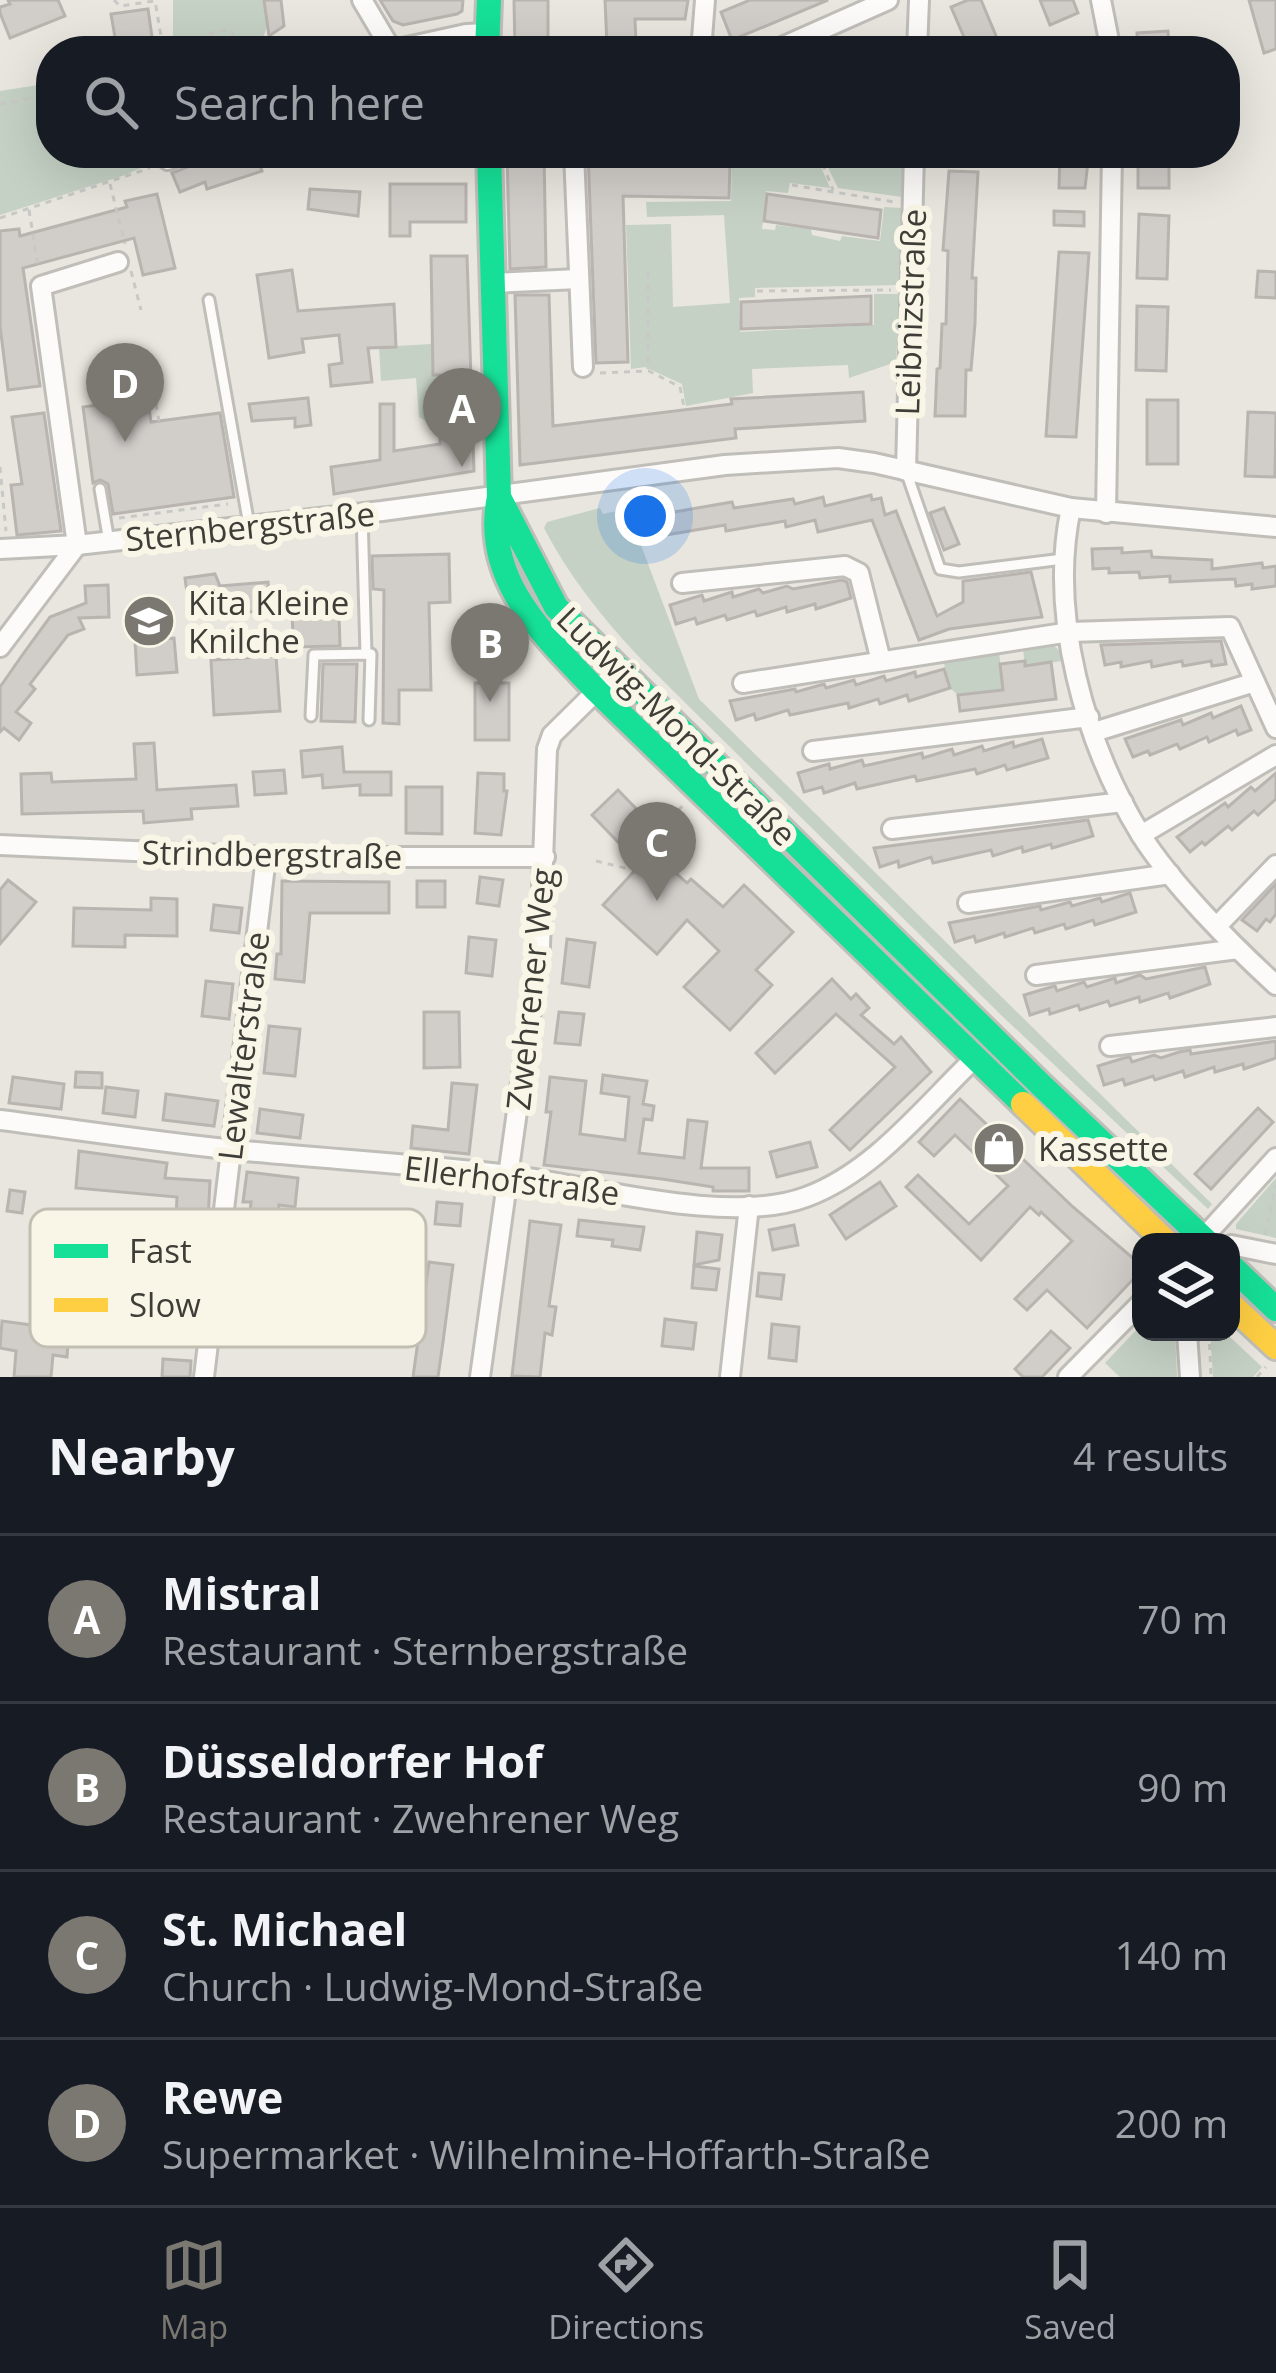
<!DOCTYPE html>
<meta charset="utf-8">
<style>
body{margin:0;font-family:"Open Sans",sans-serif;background:#242831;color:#f1f3f6}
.controls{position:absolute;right:36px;bottom:36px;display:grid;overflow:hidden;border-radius:24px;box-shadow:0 12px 48px #0002}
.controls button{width:108px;height:108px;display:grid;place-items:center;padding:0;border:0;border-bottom:3px solid #363941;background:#171b24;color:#f1f3f6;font:60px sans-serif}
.you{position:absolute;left:645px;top:516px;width:42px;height:42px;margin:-30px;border:9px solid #fff;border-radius:50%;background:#1a73e8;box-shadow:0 0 0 18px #1a73e833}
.badge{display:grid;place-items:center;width:78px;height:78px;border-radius:50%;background:#7a7871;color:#fff;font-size:39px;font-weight:700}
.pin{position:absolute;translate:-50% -99px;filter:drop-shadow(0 3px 6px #0008)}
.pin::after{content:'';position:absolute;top:63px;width:42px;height:36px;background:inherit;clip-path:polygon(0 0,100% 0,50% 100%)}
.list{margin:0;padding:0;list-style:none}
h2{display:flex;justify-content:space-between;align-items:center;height:156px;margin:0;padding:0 48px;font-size:51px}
h2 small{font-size:39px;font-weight:400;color:#9ea1a6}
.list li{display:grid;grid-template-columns:78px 1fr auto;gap:36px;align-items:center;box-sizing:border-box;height:168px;padding:0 48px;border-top:3px solid #363941}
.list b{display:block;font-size:45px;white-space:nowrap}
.list p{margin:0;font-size:39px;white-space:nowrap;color:#9ea1a6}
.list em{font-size:39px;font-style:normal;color:#9ea1a6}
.icon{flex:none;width:66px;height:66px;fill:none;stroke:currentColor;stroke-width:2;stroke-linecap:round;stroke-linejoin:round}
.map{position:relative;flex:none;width:1276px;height:1377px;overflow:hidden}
.search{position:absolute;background:#171b24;box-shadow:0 12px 48px #0002;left:36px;right:36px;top:36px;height:132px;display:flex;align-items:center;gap:30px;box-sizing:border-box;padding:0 42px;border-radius:48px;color:#9ea1a6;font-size:45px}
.sheet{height:828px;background:#171b24}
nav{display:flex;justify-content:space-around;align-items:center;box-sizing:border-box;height:168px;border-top:3px solid #363941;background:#171b24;font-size:33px;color:#9ea1a6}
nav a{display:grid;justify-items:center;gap:6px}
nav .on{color:#7a7871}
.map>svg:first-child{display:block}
.green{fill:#c5d1c4}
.building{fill:#d1cdc9;stroke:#b9b4b0;stroke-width:3}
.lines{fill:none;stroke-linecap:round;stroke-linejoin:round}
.lane-casing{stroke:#bfbeb8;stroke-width:15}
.street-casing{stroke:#bfbeb8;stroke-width:24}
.fast-casing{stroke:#bfbeb8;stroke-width:30}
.slow-casing{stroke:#bfbeb8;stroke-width:30}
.path{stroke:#c8c8c6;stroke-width:3;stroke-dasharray:6 6;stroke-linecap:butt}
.lane{stroke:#fcfbfa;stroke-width:9}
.street{stroke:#fcfbfa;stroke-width:18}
.fast{stroke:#16e098;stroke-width:24}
.slow{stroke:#ffcf43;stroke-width:24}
.labels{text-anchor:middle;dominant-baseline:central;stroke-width:12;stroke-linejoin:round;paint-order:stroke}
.street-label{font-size:33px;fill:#3e3d37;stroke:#faf6e7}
.poi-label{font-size:33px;fill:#3e3d37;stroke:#faf6e7;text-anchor:start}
.key{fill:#faf6e7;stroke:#c2beb2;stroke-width:3}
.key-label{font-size:33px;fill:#3e3d37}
</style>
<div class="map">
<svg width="1276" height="1377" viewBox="0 0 1276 1377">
<rect width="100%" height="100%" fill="#e8e6de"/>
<!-- green -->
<g class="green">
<polygon points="173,0 264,0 267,27 258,51 173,51"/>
<polygon points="51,83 51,153 175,153 125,175 0,215 0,91"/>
<polygon points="732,153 815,153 830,188 790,183 788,193 766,191 762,229 775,230 776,225 811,229 812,235 840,241 842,236 880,241 884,207 901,208 900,285 755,288 755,297 739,298 740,332 874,325 874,294 900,294 896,362 849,378 848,365 752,369 753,393 686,406 682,384 645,367 631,369 626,225 671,224 673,307 730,303 724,215 647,217 646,202 731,201"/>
<polygon points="821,153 863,153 865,156 902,153 902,197 838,188"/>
<polygon points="432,344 433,375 439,375 440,429 419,417 416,378 381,381 379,347"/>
<path d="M 624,500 L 699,699 L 1212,1204 L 1208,1209 L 1001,1015 L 638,656 C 601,616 569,576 544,528 L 547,522 L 600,508 L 603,514 L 621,510 Z"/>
<path d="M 509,534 L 534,590 L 598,665 L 596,669 L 591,669 C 547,623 525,596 502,535 Z"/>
<polygon points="1053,645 1061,652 1062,661 1035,665 1040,702 1034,702 1031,686 958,695 950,688 943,659 999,652 1002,678 1026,675 1023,649"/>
<polygon points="615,690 622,690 970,1031 970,1035 613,694"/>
<polygon points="988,1047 1186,1236 1181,1242 984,1055 984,1048"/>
<polygon points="1276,1178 1276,1238 1236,1229 1236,1224"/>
<polygon points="1141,1325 1141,1332 1175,1332 1177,1377 1120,1377 1105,1363"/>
<polygon points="1210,1332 1230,1332 1230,1337 1262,1367 1253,1377 1213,1377"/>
</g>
<!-- building -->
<g class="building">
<polygon points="8,0 58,0 65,16 10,38 0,13 0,7 10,4"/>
<polygon points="264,0 281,0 284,26 269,36"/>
<polygon points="380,0 463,0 462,11 457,14 403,25 393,21"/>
<polygon points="514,0 548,0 548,51 515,51"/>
<polygon points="605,0 688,0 685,19 635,19 636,45 607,45"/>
<polygon points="750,0 828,0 732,40 721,12"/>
<polygon points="968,0 981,0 999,43 970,51 951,7"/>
<polygon points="1040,0 1073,0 1078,13 1050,25"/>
<polygon points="1249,0 1276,0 1276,49 1264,53"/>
<polygon points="148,9 153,44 117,49 111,14"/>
<polygon points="1168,31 1169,51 1138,51 1137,33"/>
<polygon points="223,153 256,153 262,171 207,189 205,182 180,192 172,173"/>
<polygon points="507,153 544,153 546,267 510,269"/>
<polygon points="588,153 622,153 622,162 730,164 729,198 623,196 628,362 596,363"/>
<polygon points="1060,153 1089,153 1085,188 1059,188"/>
<rect x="1138" y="153" width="31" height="35"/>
<polygon points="949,171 978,172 972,278 976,278 975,324 971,370 966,370 965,416 935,416 937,369 940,368 942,324 946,324 948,251 943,250"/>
<polygon points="390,184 466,184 466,222 410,222 410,236 390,236"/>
<polygon points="310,189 360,192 358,216 308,209"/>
<polygon points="157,194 175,268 143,275 134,238 23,268 40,386 8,390 0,326 0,231 19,229 20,236 127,207 125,201"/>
<polygon points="767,194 881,210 878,238 764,221"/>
<polygon points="1054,211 1084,212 1084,226 1054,225"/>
<polygon points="1139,214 1169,216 1167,279 1137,278"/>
<polygon points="1059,252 1089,253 1076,437 1046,436"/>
<polygon points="431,256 467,256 474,471 334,494 331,467 380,460 380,404 394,404 394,451 440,444 439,375 433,375"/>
<polygon points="292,270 298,311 394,304 396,347 368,348 372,382 331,386 329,365 342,363 339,335 302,339 304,352 269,358 257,275"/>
<polygon points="1258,271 1276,272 1276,298 1256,297"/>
<polygon points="515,295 549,295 553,426 732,404 731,399 863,392 865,421 735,429 736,438 520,465"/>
<polygon points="871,296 871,324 741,329 741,302"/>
<polygon points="1137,306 1168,307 1166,371 1136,370"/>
<polygon points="144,375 151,422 220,413 234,497 113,514 108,484 100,480 93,483 83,407 127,401 124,378"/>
<polygon points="308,398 311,425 295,427 295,418 252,421 249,404"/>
<rect x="1147" y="400" width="31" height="64"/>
<polygon points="1248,412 1276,413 1275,477 1245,476"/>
<polygon points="44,413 61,531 17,535 11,485 22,484 12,417"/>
<polygon points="871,495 872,500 881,498 885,515 896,511 937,616 963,602 963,581 1031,572 1042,617 949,629 919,640 872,520 818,532 815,520 786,527 785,521 726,531 725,525 666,535 664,529 645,534 640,514 672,506 674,512 732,502 734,508 793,499 795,504 823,497 825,506"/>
<polygon points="944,508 959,544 944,550 930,513"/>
<polygon points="1122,548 1122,553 1151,551 1152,557 1212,560 1212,569 1262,563 1263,568 1276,566 1276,586 1252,589 1252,584 1236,586 1235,579 1170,582 1170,576 1140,578 1139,572 1109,573 1109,568 1093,569 1092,549"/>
<polygon points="449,554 450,602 429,603 431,690 399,690 399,724 383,723 384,590 373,589 372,556"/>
<polygon points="215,574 220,586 268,582 271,610 238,613 237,602 189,608 185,578"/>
<polygon points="842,580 847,582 851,598 816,609 815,604 787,612 786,607 757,616 755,611 727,620 725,615 697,624 695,618 676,624 670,605 702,595 704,601 732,592 733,597 759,589 763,593 787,586 793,589"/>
<polygon points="108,585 109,617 79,618 84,629 68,635 30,684 35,689 16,712 31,723 19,740 4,728 0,732 0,687 23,654 50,617 86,603 85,586"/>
<polygon points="339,615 340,646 294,647 292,617"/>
<polygon points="174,638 177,672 137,675 135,641"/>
<polygon points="1221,641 1226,664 1212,666 1211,661 1183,666 1182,661 1152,667 1151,661 1121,667 1121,662 1105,665 1101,645"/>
<polygon points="276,656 280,711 214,715 211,660"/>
<polygon points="1025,661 1025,666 1051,662 1056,699 960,711 958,695 1003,690 1000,664"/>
<polygon points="323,664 357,664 355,722 321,721"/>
<polygon points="944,669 950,688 909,701 907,695 880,704 878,699 849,708 848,703 790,715 788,710 756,720 754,714 736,720 730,701 795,689 796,692 824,684 826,688 854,680 856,685 884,676 886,681 915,672 916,677"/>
<rect x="475" y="683" width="34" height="57"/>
<polygon points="1241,706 1251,730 1238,735 1236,730 1209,742 1207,737 1180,749 1177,744 1150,755 1148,751 1133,757 1125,739 1181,720 1183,725 1211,713 1213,718"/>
<polygon points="1042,739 1048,758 1007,770 1005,765 977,774 975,769 917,781 915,776 857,789 855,783 824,793 822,787 804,792 798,773 829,764 830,769 862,760 864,766 922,753 923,758 952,749 954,755 982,746 984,751 1013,742 1014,747"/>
<polygon points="154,743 157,790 236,785 238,806 191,809 192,819 144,823 143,811 22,814 21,774 51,773 52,782 136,779 134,744"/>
<polygon points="342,747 344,772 391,772 391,795 360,795 360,785 323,788 322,775 303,777 301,751"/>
<polygon points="284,770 286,793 255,795 253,772"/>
<polygon points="478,773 504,774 504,791 507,791 501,835 475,833"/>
<polygon points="1276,773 1276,799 1258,815 1254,811 1232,830 1228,826 1205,845 1202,842 1190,852 1177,837 1225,803 1228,807 1251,787 1255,791"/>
<polygon points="406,787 442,787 442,834 406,833"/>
<polygon points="618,790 654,827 640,841 687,883 691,879 723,907 744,885 793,932 756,970 772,985 730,1030 684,987 719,951 687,920 657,954 603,905 640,865 592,815"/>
<polygon points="1088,820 1093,836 1052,848 1051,844 1023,852 1022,847 993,856 991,850 933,863 931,857 899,867 898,861 880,867 874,848"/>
<polygon points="480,877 503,880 499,906 477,903"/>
<polygon points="8,880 36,902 0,944 0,890"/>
<polygon points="282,881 389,882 389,913 310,913 304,982 275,979 277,954 281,954"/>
<rect x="417" y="881" width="28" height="26"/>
<polygon points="1276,884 1276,914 1270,922 1266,919 1257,931 1242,920"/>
<polygon points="1130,893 1136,912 1095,925 1093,920 1066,929 1064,924 1035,933 1033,928 1005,937 1004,933 976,942 974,936 955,942 949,923 1040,906 1041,910 1070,902 1072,906 1100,898 1102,902"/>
<polygon points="151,898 177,899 177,936 125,935 125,947 73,946 74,908 151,910"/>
<polygon points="214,905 242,908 239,933 211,930"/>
<polygon points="469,937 496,940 492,976 466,973"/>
<polygon points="567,939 595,943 589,987 562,983"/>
<polygon points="1205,967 1210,984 1170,998 1168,993 1140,1002 1139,997 1110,1006 1108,1001 1080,1010 1078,1005 1050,1014 1049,1009 1030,1015 1024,995 1051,987 1055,986 1057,991 1084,982 1087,987 1115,978 1116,983 1140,975 1146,979"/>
<polygon points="832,979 851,999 856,994 869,1008 861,1015 894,1044 901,1037 931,1072 850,1150 830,1130 895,1067 836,1014 775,1073 756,1053"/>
<polygon points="206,981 233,984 229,1019 202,1016"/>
<polygon points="424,1012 459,1012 460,1067 424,1068"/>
<polygon points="559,1012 584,1014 580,1045 555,1043"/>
<polygon points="269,1026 300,1029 295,1076 264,1073"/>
<polygon points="1276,1041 1276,1058 1244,1069 1243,1064 1215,1072 1214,1067 1185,1077 1183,1071 1155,1080 1153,1076 1125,1085 1123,1079 1104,1085 1098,1066 1124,1058 1130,1057 1132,1062 1154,1055 1161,1058 1179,1052 1190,1050 1191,1054"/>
<polygon points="76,1072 102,1073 102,1088 75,1087"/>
<polygon points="603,1075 647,1081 643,1104 654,1106 652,1120 644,1119 639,1153 684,1158 688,1120 707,1122 701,1168 749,1168 749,1191 713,1191 713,1187 662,1179 544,1165 551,1112 546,1112 550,1077 586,1081 580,1134 625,1140 629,1097 601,1093"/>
<polygon points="13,1077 64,1084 61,1109 9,1103"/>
<polygon points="452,1083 477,1085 469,1154 411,1148 413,1126 448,1130"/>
<polygon points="106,1087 138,1091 135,1117 103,1113"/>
<polygon points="166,1094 218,1101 214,1126 163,1120"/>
<polygon points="960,1099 1073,1207 1141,1265 1141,1271 1087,1328 1047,1290 1027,1310 1015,1299 1072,1241 1041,1212 1039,1215 1030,1207 981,1260 906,1187 918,1175 969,1224 1008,1186 955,1135 934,1156 919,1142"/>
<polygon points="1258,1108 1273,1122 1211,1189 1195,1174"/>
<polygon points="260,1109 303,1115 300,1138 257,1133"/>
<polygon points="810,1142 817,1167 777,1177 770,1152"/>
<polygon points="79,1151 167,1163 165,1178 210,1181 208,1220 176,1218 177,1197 76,1188"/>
<polygon points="247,1172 298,1178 295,1207 279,1205 272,1274 244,1272 251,1202 243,1202"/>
<polygon points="880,1182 896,1206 846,1239 830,1215"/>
<polygon points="10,1190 25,1192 22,1213 7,1211"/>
<polygon points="437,1202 462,1204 460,1226 435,1224"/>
<polygon points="579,1220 644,1227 640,1250 612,1246 613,1240 577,1236"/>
<polygon points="530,1221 561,1225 549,1306 556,1307 552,1335 545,1333 540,1377 512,1376"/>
<polygon points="794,1225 798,1245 773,1250 769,1230"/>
<polygon points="697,1232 722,1235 719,1260 694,1265"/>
<polygon points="429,1262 453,1265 443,1342 438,1377 413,1377"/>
<polygon points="694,1266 719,1269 716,1290 692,1288"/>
<polygon points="759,1273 784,1275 781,1299 757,1296"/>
<polygon points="665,1319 696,1323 693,1349 662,1346"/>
<polygon points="2,1321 69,1330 67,1357 53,1355 51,1377 14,1377 16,1351 0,1348"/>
<polygon points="772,1324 799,1327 796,1361 769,1358"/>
<polygon points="1051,1331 1070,1348 1042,1377 1023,1377 1015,1369"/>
<polygon points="163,1359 191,1361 190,1377 162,1377"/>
</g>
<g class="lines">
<!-- lane casing -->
<g class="lane-casing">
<g id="lane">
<polyline points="209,300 249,525"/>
<polyline points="906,471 940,569 959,572 1063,559"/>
<polyline points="100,489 109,542"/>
<polyline points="362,514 366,654"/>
<polyline points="311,716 314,655 371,654 369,720"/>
</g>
</g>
<!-- street casing -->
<g class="street-casing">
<g id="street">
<polyline points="362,0 391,49"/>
<polyline points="1101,0 1111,51"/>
<polyline points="389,51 466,34 488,33"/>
<polyline points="701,51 705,0"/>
<polyline points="773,51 888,0"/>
<polyline points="917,51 919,0"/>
<polyline points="574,153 583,367"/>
<polyline points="168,160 184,153"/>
<polyline points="492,283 579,279"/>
<polyline points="906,471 914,153"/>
<path d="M 1071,508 C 1048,614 1085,744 1141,835 C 1172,884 1233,946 1276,985"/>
<polyline points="1106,513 1112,153"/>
<polyline points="77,545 41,286 118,262"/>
<polyline points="0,549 77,545 382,511 725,465 838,458 874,463 1071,508 1276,527"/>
<polyline points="682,583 845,566 859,573 881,661"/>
<polyline points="0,647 77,545"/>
<polyline points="743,683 1070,632 1230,627 1276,728"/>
<polyline points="1094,732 1255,682"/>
<polyline points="813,751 1089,717"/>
<polyline points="892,829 1123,802"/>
<polyline points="1141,835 1276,755"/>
<polyline points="0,845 266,857 545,857"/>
<polyline points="968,903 1170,874"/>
<polyline points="1218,925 1276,865"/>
<polyline points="1036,975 1238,949"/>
<polyline points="1110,1046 1276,1027"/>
<path d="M 0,1120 C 78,1130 157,1142 235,1150 C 326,1159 418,1164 508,1175 C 591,1186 729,1226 806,1197 C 874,1172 923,1108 974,1059"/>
<polyline points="1203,1238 1276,1158"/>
<polyline points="1231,1245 1276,1254"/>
<polyline points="1187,1332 1190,1377"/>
<polyline points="204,1377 266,857"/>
<polyline points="480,1377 540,946 547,749 552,735 618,670"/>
<polyline points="730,1377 749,1206"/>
<polyline points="1068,1377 1141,1303"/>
</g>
</g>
<!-- fast casing -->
<g class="fast-casing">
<g id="fast">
<polyline points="487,51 489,0"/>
<path d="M 489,153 L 499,497 C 482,580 544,635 597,691 L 1023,1104"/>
<polyline points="499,497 556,607 1042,1086 1207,1242"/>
<polyline points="1231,1266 1276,1309"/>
</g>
</g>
<!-- slow casing -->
<g class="slow-casing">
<g id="slow">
<polyline points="1023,1104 1166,1242"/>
<polyline points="1231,1305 1276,1347"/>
</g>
</g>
<!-- path -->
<g class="path">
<polyline points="114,0 120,6 155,1 161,36 190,51"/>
<path d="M 192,51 C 202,36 211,31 229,30 L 247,51"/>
<polyline points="0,104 51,95"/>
<polyline points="688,153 688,158"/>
<polyline points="818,153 833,190"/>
<polyline points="110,184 125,244"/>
<polyline points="792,185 894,202"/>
<polyline points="29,210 38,266"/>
<polyline points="0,218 150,168"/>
<polyline points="131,271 141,310"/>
<polyline points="648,272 648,369"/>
<polyline points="757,291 891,290"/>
<polyline points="600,373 649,371 680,387 684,407"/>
<polyline points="154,392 159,421"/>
<polyline points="0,467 6,531"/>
<polyline points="119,518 228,504"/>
<polyline points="596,861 625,868 685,803"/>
<polyline points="1265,1235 1276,1185"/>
<polyline points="1209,1332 1211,1377"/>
<polyline points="1257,1377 1266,1367"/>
</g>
<!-- lane -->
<use href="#lane" class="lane"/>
<!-- street -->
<use href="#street" class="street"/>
<!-- fast -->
<use href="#fast" class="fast"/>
<!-- slow -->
<use href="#slow" class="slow"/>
</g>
<!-- icons -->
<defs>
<g id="school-disc" transform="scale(2.7)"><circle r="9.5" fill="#7a7871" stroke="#faf6e7"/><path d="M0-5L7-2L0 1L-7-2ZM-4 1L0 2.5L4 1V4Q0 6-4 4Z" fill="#fff"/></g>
<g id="shop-disc" transform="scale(2.7)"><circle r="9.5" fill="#7a7871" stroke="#faf6e7"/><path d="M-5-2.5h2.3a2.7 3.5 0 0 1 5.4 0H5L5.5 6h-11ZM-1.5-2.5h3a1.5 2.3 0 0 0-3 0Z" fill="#fff"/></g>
</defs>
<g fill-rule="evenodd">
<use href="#school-disc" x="149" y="621"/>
<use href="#shop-disc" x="999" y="1148"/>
</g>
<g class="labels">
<!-- street labels -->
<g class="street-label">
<text transform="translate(910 312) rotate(-88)">Leibnizstraße</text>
<text transform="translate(250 526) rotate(-6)">Sternbergstraße</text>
<text transform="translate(677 726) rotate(45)">Ludwig-Mond-Straße</text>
<text transform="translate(272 854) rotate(1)">Strindbergstraße</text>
<text transform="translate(530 989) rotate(-84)">Zwehrener Weg</text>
<text transform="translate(243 1046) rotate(-83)">Lewalterstraße</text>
<text transform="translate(512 1180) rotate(7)">Ellerhofstraße</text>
</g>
<!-- poi labels -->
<g class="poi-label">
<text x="188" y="602">Kita Kleine<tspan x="188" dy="38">Knilche</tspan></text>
<text x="1038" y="1148">Kassette</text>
</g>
</g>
<!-- legend -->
<rect x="30" y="1209" width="396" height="138" rx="18" class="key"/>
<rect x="54" y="1244" width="54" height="14" fill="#16e098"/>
<rect x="54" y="1298" width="54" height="14" fill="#ffcf43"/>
<g class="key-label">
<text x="129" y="1263">Fast</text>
<text x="129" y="1317">Slow</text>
</g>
</svg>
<div class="controls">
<button><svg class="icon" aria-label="layers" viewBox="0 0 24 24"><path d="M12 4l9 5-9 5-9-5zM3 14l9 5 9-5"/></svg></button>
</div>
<div class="you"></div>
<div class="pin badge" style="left:462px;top:467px">A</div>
<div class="pin badge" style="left:490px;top:702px">B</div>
<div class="pin badge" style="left:657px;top:901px">C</div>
<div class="pin badge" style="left:125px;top:442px">D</div>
<div class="search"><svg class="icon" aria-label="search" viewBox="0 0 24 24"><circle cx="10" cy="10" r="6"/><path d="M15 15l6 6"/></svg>Search here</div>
</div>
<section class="sheet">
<h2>Nearby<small>4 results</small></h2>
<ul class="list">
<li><span class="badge">A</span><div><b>Mistral</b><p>Restaurant · Sternbergstraße</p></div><em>70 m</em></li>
<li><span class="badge">B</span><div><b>Düsseldorfer Hof</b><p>Restaurant · Zwehrener Weg</p></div><em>90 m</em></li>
<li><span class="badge">C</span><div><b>St. Michael</b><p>Church · Ludwig-Mond-Straße</p></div><em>140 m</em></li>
<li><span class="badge">D</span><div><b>Rewe</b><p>Supermarket · Wilhelmine-Hoffarth-Straße</p></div><em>200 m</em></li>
</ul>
</section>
<nav>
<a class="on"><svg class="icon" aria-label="map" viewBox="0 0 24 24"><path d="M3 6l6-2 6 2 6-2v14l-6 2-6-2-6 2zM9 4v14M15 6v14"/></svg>Map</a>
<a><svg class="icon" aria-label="directions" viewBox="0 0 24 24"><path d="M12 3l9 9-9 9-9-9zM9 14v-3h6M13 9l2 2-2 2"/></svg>Directions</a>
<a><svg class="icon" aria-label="saved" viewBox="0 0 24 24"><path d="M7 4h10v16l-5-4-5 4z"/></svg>Saved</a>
</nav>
